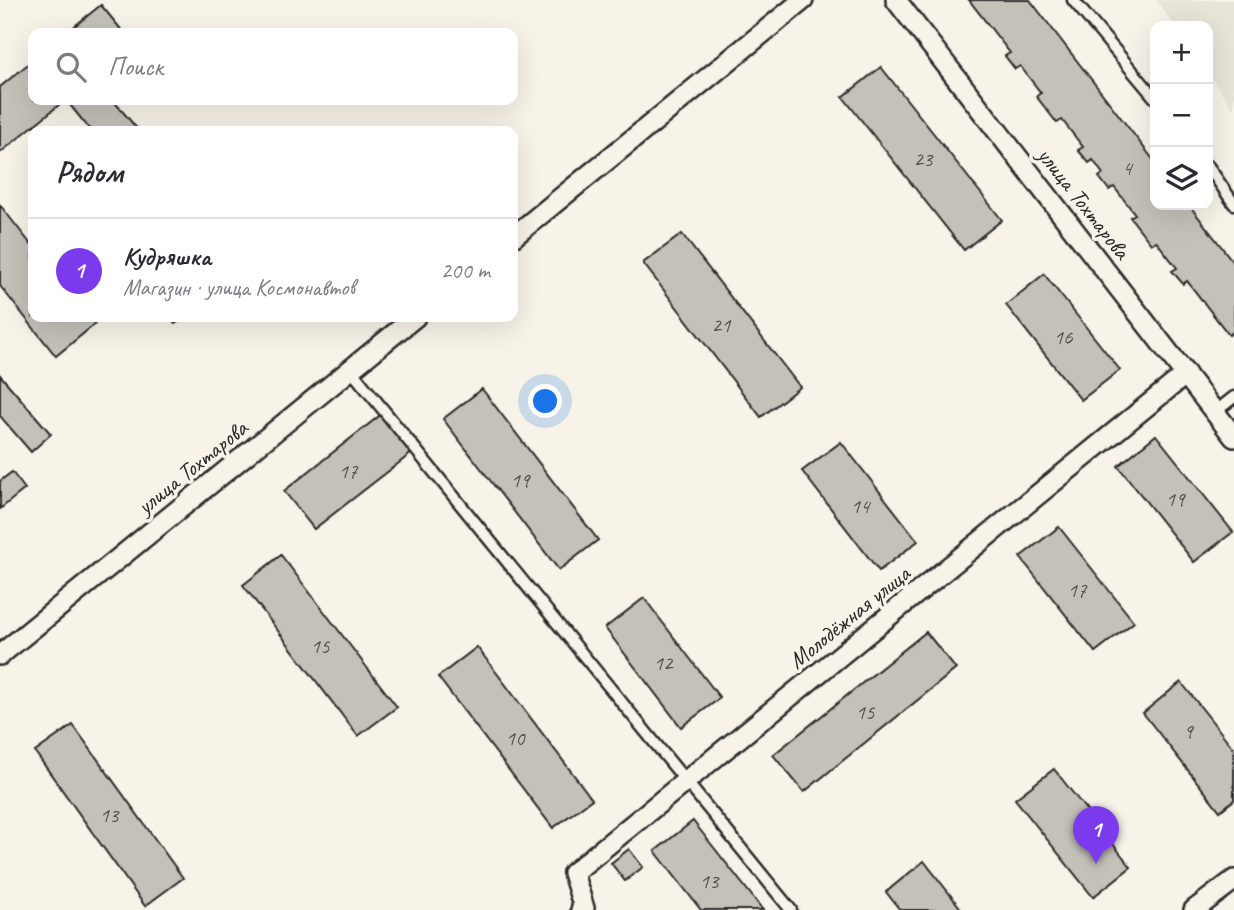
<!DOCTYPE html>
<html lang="ru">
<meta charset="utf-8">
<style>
body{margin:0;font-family:Caveat,sans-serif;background:#f7f7f7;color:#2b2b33}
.controls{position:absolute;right:21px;top:21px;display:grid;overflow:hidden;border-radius:14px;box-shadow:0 7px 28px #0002}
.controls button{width:63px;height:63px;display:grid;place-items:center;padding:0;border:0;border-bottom:2px solid #e1e1e2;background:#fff;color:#2b2b33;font:35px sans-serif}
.you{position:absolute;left:546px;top:402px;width:24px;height:24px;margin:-18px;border:5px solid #fff;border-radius:50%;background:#1a73e8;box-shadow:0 0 0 10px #1a73e833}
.badge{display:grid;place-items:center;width:46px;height:46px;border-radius:50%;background:#7c3aed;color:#fff;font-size:23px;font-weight:700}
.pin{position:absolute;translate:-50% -58px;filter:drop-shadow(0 2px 4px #0008)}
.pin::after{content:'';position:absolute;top:37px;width:24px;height:21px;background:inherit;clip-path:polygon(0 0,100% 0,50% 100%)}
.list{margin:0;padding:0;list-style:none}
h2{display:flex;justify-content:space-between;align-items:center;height:91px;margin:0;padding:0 28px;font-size:30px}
h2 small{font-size:23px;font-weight:400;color:#7c7c81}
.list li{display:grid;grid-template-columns:46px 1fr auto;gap:21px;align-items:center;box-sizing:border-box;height:105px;padding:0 28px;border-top:2px solid #e1e1e2}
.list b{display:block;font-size:26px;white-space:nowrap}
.list p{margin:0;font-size:23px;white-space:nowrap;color:#7c7c81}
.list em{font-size:23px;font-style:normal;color:#7c7c81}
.icon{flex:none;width:38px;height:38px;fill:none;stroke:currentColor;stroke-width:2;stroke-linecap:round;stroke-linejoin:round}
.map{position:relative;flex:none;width:1234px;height:910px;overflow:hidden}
.search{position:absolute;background:#fff;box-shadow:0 7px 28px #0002;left:28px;top:28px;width:490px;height:77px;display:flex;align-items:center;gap:18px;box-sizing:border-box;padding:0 24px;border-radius:14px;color:#7c7c81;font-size:26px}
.panel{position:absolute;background:#fff;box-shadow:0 7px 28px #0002;left:28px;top:126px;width:490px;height:196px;border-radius:14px}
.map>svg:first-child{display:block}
.built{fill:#e8e4da}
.building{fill:#c4c1b9;stroke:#2b2b2b;stroke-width:2}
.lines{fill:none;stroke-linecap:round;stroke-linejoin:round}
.service-casing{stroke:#2b2b2b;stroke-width:15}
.minor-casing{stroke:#2b2b2b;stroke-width:24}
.service{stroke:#f7f3e8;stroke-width:10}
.minor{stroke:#f7f3e8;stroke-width:19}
.labels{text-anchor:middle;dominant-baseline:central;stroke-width:7;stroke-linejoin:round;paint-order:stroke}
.number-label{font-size:21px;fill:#51504e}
.street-label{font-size:24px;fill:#2b2b2b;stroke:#f7f3e8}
</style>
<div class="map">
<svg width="1234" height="910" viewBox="0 0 1234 910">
<rect width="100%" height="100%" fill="#f7f3e8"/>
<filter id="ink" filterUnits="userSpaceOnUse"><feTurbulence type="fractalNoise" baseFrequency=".0143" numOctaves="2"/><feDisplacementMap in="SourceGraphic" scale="14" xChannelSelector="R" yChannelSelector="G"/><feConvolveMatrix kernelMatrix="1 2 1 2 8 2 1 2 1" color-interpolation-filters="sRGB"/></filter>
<g filter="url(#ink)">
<!-- built -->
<polygon class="built" points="1156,0 1234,0 1234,110 1208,73 1208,26 1175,26"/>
<!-- building -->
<g class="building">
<polygon points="969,0 1030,0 1155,162 1155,205 1189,205 1234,263 1234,331 1229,335 1187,281 1183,284 1172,271 1177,268 1156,241 1151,244 1130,217 1135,214 1114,187 1109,190 1099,177 1103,174 1093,160 1089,163 1078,150 1083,147 1062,120 1057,123 1036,96 1041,93 1020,66 1015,69 1005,56 1010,53"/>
<polygon points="101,5 124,33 66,33"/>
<polygon points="33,60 33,100 65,100 0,153 0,87"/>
<polygon points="881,67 1002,220 964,250 843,97"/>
<polygon points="66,100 113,100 139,131 91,131"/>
<polygon points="0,205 33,247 33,317 90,317 95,324 56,356 0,286"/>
<polygon points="682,234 800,387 761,417 643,263"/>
<polygon points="1044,274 1120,370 1081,400 1006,305"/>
<polygon points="169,317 185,317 175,324"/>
<polygon points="0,375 51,434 31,452 0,416"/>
<polygon points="482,389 598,540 559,570 443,419"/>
<polygon points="383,413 413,452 314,529 284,491"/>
<polygon points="1156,435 1233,532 1194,562 1118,466"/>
<polygon points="841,442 918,541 879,571 802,471"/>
<polygon points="12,472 25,489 0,509 0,481"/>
<polygon points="1059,527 1134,622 1095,652 1020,557"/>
<polygon points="281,555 397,707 358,736 243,585"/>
<polygon points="644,598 720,698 681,727 605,628"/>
<polygon points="926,632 956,669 804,792 773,755"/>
<polygon points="477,647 592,799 553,828 438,677"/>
<polygon points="1181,682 1234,749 1234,800 1220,811 1143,713"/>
<polygon points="73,725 183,878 145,906 35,752"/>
<polygon points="1054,769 1131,867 1093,897 1015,799"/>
<polygon points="693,821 763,910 701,910 655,851"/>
<polygon points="629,849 643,867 625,881 611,863"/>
<polygon points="924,861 962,910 900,910 886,892"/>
</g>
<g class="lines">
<!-- service casing -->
<g class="service-casing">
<g id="service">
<polyline points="1073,0 1155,98"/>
<polyline points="1208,166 1234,204"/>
<polyline points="350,369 791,910"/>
<polyline points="1215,412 1234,397"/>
</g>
</g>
<!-- minor casing -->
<g class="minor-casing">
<g id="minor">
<polyline points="896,0 1234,437"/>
<polyline points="513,237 803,0"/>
<polyline points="0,655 415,317"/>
<polyline points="581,910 584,908 573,873 1186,374"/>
<polyline points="1194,910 1234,880"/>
</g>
</g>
<!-- service -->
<use href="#service" class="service"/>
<!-- minor -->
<use href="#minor" class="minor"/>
</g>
</g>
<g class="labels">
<!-- number labels -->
<g class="number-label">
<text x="923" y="159">23</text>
<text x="1127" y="168">4</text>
<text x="721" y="325">21</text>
<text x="1063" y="337">16</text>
<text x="348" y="471">17</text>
<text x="520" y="480">19</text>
<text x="1175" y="499">19</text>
<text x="860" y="506">14</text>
<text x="1077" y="590">17</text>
<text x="320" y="646">15</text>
<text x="663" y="663">12</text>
<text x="865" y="712">15</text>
<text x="1188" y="731">9</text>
<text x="515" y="738">10</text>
<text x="109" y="815">13</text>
<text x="709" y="881">13</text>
</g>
<!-- street labels -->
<g class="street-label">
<text transform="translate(1084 203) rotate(52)">улица Тохтарова</text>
<text transform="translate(192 467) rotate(-39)">улица Тохтарова</text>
<text transform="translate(849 617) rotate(-39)">Молодёжная улица</text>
</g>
</g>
</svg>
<div class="controls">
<button>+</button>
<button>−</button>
<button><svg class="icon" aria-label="layers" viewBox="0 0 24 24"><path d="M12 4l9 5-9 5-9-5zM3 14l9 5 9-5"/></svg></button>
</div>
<div class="you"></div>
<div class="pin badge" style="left:1096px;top:864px">1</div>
<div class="search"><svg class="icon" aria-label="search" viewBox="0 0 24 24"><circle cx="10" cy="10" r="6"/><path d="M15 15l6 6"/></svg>Поиск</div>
<section class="panel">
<h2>Рядом<small></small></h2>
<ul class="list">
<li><span class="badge">1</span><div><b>Кудряшка</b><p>Магазин · улица Космонавтов</p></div><em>200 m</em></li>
</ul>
</section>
</div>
